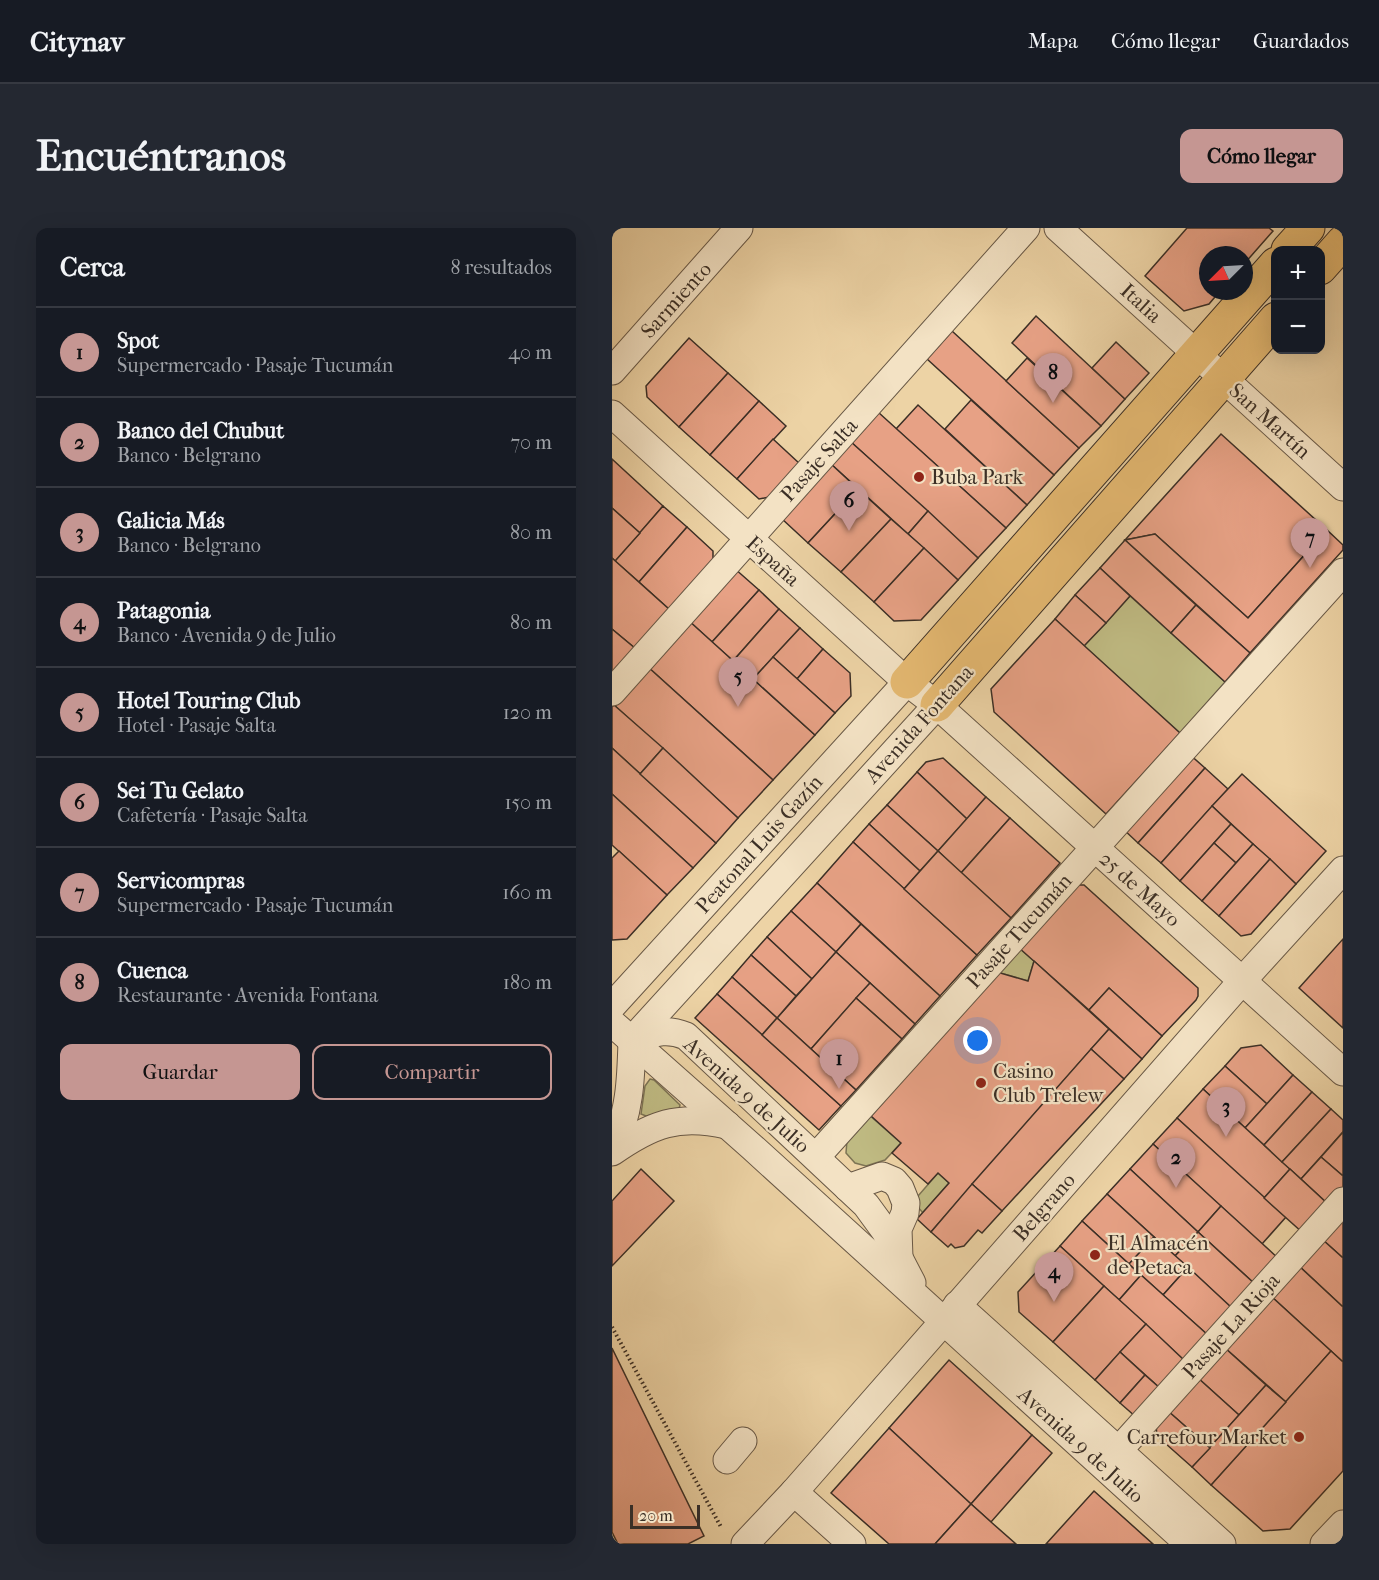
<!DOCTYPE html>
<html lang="es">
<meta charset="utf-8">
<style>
body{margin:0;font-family:"IM FELL French Canon",serif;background:#242831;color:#f1f3f6}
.controls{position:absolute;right:18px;top:18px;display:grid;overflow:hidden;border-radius:12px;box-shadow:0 6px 24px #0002}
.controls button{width:54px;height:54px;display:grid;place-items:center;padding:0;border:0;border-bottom:2px solid #363941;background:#171b24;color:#f1f3f6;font:30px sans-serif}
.compass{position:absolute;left:587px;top:18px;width:54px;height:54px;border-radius:50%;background:#171b24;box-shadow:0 6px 24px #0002;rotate:246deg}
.scale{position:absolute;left:18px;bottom:15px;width:70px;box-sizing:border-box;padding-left:6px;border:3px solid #3b2f26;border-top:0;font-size:16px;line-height:21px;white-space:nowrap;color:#3b2f26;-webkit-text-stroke:4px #f3e2c4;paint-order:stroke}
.you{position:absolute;left:366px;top:813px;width:21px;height:21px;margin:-15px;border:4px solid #fff;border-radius:50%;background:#1a73e8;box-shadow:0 0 0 9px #1a73e833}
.badge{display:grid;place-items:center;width:39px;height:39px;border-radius:50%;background:#c59692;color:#111;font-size:20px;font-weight:700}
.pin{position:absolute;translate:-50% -50px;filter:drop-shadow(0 2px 3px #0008)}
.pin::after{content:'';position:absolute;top:32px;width:21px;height:18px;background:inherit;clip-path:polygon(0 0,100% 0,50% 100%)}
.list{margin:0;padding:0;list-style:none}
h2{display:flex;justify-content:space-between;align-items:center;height:78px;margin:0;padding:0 24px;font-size:26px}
h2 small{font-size:20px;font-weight:400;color:#9ea1a6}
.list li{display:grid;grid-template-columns:39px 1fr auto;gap:18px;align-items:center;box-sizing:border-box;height:90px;padding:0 24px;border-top:2px solid #363941}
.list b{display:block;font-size:22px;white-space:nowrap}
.list p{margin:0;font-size:20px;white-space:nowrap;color:#9ea1a6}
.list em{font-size:20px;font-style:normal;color:#9ea1a6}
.actions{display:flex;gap:12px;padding:18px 24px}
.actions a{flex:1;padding:14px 0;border:2px solid #c59692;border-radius:12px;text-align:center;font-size:21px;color:#c59692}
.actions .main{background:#c59692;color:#111}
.map{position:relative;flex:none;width:731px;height:1316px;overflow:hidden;border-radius:12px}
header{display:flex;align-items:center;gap:36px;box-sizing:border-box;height:84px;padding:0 30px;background:#171b24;border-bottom:2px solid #363941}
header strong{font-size:28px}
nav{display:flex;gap:33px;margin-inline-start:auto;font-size:21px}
.intro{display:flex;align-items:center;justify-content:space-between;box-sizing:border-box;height:144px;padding:0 36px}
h1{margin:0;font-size:42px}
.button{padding:15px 27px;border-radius:12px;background:#c59692;color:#111;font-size:21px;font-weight:700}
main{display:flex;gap:36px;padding:0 36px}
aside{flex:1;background:#171b24;border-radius:12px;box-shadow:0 6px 24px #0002}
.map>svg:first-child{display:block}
.green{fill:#bfba82;stroke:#7d7454;stroke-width:1.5}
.building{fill:#e7a185;stroke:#3b2f26;stroke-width:1.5}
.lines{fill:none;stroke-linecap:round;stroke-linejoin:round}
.minor-casing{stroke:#685846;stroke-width:29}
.major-casing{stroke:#3b2f26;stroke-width:35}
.path{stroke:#3b2f26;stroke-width:4;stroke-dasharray:1.5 3;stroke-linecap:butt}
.minor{stroke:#f3e2c4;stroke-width:27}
.major{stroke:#e6ba72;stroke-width:33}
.poi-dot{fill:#8f2418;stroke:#f3e2c4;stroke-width:2}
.labels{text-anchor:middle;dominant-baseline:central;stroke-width:4.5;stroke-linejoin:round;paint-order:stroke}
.street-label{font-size:21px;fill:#3b2f26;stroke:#f3e2c4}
.poi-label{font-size:21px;fill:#3b2f26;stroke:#f3e2c4;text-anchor:start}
</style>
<header>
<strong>Citynav</strong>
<nav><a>Mapa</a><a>Cómo llegar</a><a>Guardados</a></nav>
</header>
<div class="intro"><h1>Encuéntranos</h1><a class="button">Cómo llegar</a></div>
<main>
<aside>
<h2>Cerca<small>8 resultados</small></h2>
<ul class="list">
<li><span class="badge">1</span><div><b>Spot</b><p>Supermercado · Pasaje Tucumán</p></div><em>40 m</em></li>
<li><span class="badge">2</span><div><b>Banco del Chubut</b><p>Banco · Belgrano</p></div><em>70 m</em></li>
<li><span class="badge">3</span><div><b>Galicia Más</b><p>Banco · Belgrano</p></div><em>80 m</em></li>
<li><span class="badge">4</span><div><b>Patagonia</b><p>Banco · Avenida 9 de Julio</p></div><em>80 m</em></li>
<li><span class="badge">5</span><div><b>Hotel Touring Club</b><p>Hotel · Pasaje Salta</p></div><em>120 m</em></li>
<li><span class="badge">6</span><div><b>Sei Tu Gelato</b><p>Cafetería · Pasaje Salta</p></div><em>150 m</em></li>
<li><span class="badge">7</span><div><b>Servicompras</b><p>Supermercado · Pasaje Tucumán</p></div><em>160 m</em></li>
<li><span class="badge">8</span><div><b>Cuenca</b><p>Restaurante · Avenida Fontana</p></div><em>180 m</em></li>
</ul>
<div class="actions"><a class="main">Guardar</a><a>Compartir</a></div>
</aside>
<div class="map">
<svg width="731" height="1316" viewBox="0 0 731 1316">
<rect width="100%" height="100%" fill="#edd3a5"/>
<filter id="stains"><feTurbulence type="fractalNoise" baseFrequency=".00333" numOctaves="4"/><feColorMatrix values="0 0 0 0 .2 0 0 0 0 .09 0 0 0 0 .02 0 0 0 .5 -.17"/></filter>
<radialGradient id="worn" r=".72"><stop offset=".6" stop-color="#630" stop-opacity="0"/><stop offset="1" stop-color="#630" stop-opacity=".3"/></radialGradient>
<!-- green -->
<g class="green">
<polygon points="518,368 613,454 568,505 472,418"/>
<polygon points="406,719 422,733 416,753 385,744"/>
<polygon points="38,851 42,852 68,877 67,881 34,888 29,886 33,858"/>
<polygon points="256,886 289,915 273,932 254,938 243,935 234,925 235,912"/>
<polygon points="326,945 337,955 311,985 306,979 306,968"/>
</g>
<!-- building -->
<g class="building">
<polygon points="575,0 657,0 661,3 632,36 632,27 596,27 596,63 608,63 597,76 572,83 533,48"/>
<polygon points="424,88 513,171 489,198 400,115"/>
<polygon points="340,103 467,220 442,247 315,131"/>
<polygon points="77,110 116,145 67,199 35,169 34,158"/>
<polygon points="504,114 537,145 513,171 480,140"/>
<polygon points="415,130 489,198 467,220 394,153"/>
<polygon points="116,145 147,173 98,227 67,199"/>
<polygon points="359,172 442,247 415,277 333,201"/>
<polygon points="147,173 174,198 125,251 98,227"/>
<polygon points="306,177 415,277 394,300 284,201"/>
<polygon points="266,184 394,300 366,330 239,214"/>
<polygon points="609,206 715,302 636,390 543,306 513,312"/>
<polygon points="161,211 188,236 157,269 147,271 125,251"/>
<polygon points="239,214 316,283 296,306 219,236"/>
<polygon points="0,231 51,278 28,305 0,280"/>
<polygon points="219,236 246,261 196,315 169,290"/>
<polygon points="246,261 279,291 229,344 196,315"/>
<polygon points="51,278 75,299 27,354 3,333"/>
<polygon points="0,280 28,305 3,333 0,330"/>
<polygon points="316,283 366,330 346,352 296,306"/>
<polygon points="279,291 312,320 262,374 229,344"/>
<polygon points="75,299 101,323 101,333 58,382 27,354"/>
<polygon points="715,302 731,317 731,322 638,425 513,312 543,306 636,390"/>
<polygon points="513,312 584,377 559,405 488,340"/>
<polygon points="312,320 346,352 309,392 282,393 262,374"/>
<polygon points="0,330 58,382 24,421 0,401"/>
<polygon points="122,340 147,362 100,414 76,392"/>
<polygon points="488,340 518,368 494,395 463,367"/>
<polygon points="147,362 167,381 121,433 100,414"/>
<polygon points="463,367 494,395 472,418 443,391"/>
<polygon points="584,377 638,425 613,454 559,405"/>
<polygon points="167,381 188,400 141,451 121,433"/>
<polygon points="443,391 568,505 494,586 382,484 379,461"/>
<polygon points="76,392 203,507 161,552 36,439"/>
<polygon points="188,400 211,421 185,451 161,429"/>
<polygon points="0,401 24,421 0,448"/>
<polygon points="211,421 238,445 239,468 223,485 185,451"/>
<polygon points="161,429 223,485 203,507 141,451"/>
<polygon points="36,439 161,552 126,590 2,477"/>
<polygon points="2,477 51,520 28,546 0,520 0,479"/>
<polygon points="0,520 104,615 81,640 0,566"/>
<polygon points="51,520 126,590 104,615 28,546"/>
<polygon points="576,525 593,540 526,615 509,599"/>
<polygon points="331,530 374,569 355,591 305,544 314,534"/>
<polygon points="593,540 616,561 549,635 526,615"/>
<polygon points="305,544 355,591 326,623 275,577"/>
<polygon points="630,546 714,623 684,656 600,578"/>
<polygon points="0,566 81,640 55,667 0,617"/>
<polygon points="374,569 398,590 349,645 326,623"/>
<polygon points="275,577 326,623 308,643 257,596"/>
<polygon points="600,578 619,596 568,653 549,635"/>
<polygon points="398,590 448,635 399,690 349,645"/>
<polygon points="257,596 308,643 292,661 241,614"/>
<polygon points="619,596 641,616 624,635 602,615"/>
<polygon points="241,614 365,727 328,768 205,655"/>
<polygon points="602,615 624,635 590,673 568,653"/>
<polygon points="641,616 658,631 607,688 590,673"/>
<polygon points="7,623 55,667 15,711 0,712 0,630"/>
<polygon points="326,623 399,690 365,727 292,661"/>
<polygon points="658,631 684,656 639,706 629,708 607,688"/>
<polygon points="205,655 249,696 224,724 179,683"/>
<polygon points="461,657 472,657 586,760 586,768 584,772 550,808 497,760 477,782 406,719"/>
<polygon points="179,683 224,724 200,751 155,709"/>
<polygon points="249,696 328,768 303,796 224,724"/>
<polygon points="155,709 200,751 184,768 139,727"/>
<polygon points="731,711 731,800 687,760"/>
<polygon points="224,724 258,755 199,821 165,790"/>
<polygon points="139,727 184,768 165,790 120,749"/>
<polygon points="422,733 497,801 319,1004 305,991 337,955 326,945 316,956 280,925 289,915 259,888 385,744 416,753"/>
<polygon points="120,749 165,790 150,807 105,766"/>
<polygon points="258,755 303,796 290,811 244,770"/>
<polygon points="497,760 550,808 530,831 477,782"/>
<polygon points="105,766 229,878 207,902 83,790"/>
<polygon points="244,770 290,811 244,862 199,821"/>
<polygon points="165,790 244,862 229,878 150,807"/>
<polygon points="497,801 530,831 512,851 479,821"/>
<polygon points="649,817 681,847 655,876 613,838 629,820"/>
<polygon points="479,821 512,851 390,983 360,956"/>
<polygon points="613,838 655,876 633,900 591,861"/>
<polygon points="681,847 700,864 652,917 633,900"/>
<polygon points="591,861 678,941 652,970 565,890"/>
<polygon points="700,864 719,881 670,934 652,917"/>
<polygon points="719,881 731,892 731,904 689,951 670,934"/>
<polygon points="565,890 674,989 650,1016 541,916"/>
<polygon points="731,904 731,948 709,929"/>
<polygon points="541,916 609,978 586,1004 518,941"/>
<polygon points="709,929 731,948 731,961 717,977 689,951"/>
<polygon points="29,941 62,973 0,1038 0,973"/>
<polygon points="518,941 586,1004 563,1028 495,966"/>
<polygon points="678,941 717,977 691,1005 652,970"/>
<polygon points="360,956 390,983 370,1005 366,1002 352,1018 343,1020 339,1016 336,1019 319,1004"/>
<polygon points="495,966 542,1009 517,1036 470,993"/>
<polygon points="609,978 667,1031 644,1057 586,1004"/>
<polygon points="731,990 731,1030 711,1012"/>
<polygon points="470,993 529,1047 507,1072 448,1018"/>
<polygon points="586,1004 644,1057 621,1081 563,1028"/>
<polygon points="542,1009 576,1039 551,1067 517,1036"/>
<polygon points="711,1012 731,1030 731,1079 687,1038"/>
<polygon points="448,1018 492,1058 441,1114 407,1084 406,1064"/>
<polygon points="687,1038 731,1079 731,1134 660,1069"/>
<polygon points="576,1039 621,1081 597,1108 551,1067"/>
<polygon points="529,1047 597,1108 574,1134 507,1072"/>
<polygon points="492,1058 534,1096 483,1152 441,1114"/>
<polygon points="660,1069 719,1123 674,1174 613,1120"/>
<polygon points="534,1096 574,1134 549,1161 508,1124"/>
<polygon points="0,1120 92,1308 76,1316 6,1316 0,1304"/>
<polygon points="613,1120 654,1157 627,1187 586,1150"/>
<polygon points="719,1123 731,1134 731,1243 678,1301 651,1303 599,1257"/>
<polygon points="508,1124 533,1147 508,1175 483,1152"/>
<polygon points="337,1132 420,1207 359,1276 277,1200"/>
<polygon points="533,1147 549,1161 524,1189 508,1175"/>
<polygon points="586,1150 627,1187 598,1220 556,1183"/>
<polygon points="654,1157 674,1174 599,1257 580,1239"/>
<polygon points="556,1183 598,1220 580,1239 545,1208 544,1197"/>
<polygon points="277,1200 359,1276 323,1316 277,1316 219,1265"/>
<polygon points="420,1207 440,1225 379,1294 359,1276"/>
<polygon points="482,1263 541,1316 434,1316"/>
<polygon points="359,1276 379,1294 404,1316 323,1316"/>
</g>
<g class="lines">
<!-- minor casing -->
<g class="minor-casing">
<g id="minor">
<polyline points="446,0 731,259"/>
<polyline points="0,143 127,0"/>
<polyline points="0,186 295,454 325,477 731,844"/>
<polyline points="0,464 414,0"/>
<polyline points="0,778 295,454"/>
<polyline points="0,795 140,919 577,1316"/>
<path d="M 20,812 C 40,806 52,799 74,808 L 254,977 L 273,1003 L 300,1055"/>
<path d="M 0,922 C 18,886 19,851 20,812 L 325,477"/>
<path d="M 0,924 C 40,896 66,886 115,897"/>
<polyline points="204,929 731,344"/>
<polyline points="236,960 270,948 282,953 288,960 294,975 293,985 286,1001 287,1030"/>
<polyline points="345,1077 610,1316"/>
<polyline points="506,1223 731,973"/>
<polyline points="115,1232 131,1213"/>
<polyline points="182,1264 240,1316"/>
<polyline points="133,1316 182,1264 630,753 731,642"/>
<polyline points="712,1316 731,1296"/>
</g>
</g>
<!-- major casing -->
<g class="major-casing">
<g id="major">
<polyline points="676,22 696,0"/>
<polyline points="708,40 731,14"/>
<polyline points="295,454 664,36"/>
<polyline points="325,477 664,91"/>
</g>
</g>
<!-- path -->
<polyline class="path" points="0,1099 109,1299"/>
<!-- minor -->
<use href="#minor" class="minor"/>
<!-- major -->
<use href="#major" class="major"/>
</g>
<!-- markers -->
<g class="poi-dot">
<circle cx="307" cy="249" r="6"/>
<circle cx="369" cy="855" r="6"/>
<circle cx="483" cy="1027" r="6"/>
<circle cx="687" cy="1209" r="6"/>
</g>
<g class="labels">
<!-- street labels -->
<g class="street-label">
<text transform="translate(64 72) rotate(-48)">Sarmiento</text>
<text transform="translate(529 75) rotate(42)">Italia</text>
<text transform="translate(658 193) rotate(42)">San Martín</text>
<text transform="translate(207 232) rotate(-48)">Pasaje Salta</text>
<text transform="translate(161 333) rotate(42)">España</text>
<text transform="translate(307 496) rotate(-48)">Avenida Fontana</text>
<text transform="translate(147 616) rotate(-48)">Peatonal Luis Gazín</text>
<text transform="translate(528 661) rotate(42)">25 de Mayo</text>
<text transform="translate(407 703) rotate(-48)">Pasaje Tucumán</text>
<text transform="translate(135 867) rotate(42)">Avenida 9 de Julio</text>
<text transform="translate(432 979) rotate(-49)">Belgrano</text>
<text transform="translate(619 1098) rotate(-48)">Pasaje La Rioja</text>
<text transform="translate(469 1217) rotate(42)">Avenida 9 de Julio</text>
</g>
<!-- poi labels -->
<g class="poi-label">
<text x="319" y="249">Buba Park</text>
<text x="381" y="843">Casino<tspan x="381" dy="24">Club Trelew</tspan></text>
<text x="495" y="1015">El Almacén<tspan x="495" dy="24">de Petaca</tspan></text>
<text x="675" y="1209" text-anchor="end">Carrefour Market</text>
</g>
</g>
<rect width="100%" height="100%" filter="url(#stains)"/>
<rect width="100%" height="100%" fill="url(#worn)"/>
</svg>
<div class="controls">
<button>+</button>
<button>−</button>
</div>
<svg class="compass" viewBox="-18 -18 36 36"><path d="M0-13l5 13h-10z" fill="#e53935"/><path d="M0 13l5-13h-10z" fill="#9ea1a6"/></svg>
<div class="scale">20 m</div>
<div class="you"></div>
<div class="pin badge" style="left:227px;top:861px">1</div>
<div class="pin badge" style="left:564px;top:960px">2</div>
<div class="pin badge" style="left:614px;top:909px">3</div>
<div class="pin badge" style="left:442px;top:1074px">4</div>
<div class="pin badge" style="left:126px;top:479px">5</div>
<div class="pin badge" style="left:237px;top:303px">6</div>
<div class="pin badge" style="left:698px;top:340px">7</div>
<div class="pin badge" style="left:441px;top:175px">8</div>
</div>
</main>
